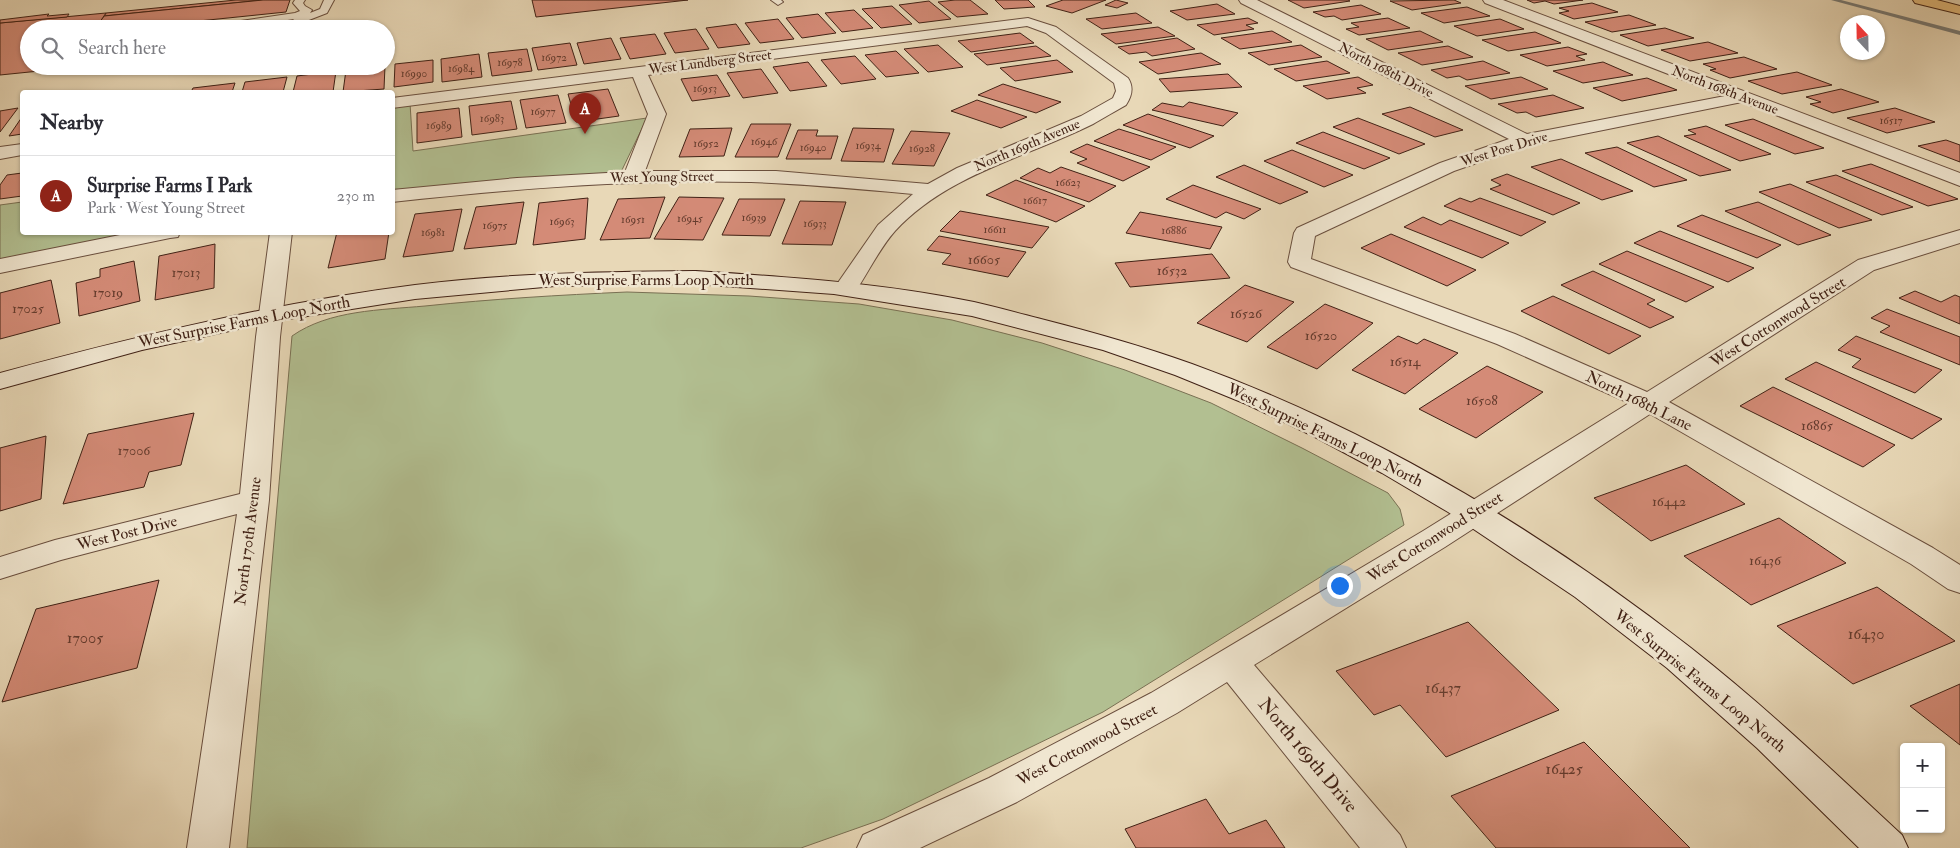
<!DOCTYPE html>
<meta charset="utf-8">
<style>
body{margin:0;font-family:"IM FELL Double Pica",serif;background:#f7f7f7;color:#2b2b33}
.controls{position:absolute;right:15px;bottom:15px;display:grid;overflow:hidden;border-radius:5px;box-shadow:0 1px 4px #0004}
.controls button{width:45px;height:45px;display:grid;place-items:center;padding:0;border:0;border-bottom:1px solid #e1e1e2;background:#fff;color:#2b2b33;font:25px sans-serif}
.compass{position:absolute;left:1840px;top:15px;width:45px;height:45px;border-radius:50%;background:#fff;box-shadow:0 1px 4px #0004;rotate:338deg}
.you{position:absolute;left:1339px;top:585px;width:18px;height:18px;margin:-12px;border:4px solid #fff;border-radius:50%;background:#1a73e8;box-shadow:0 0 0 8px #1a73e833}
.badge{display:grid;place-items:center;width:32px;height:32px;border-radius:50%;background:#8f2418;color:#fff;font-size:16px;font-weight:700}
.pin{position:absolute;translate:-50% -41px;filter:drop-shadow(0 1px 2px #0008)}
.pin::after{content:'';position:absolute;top:26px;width:18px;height:15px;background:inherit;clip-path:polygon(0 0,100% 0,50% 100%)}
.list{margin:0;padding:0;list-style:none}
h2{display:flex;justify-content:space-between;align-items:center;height:65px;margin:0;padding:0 20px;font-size:21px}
h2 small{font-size:16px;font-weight:400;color:#7c7c81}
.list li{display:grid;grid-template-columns:32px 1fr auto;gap:15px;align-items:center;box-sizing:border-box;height:80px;padding:0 20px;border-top:1px solid #e1e1e2}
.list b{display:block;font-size:19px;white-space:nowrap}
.list p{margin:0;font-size:16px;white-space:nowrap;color:#7c7c81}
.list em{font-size:16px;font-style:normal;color:#7c7c81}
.icon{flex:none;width:28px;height:28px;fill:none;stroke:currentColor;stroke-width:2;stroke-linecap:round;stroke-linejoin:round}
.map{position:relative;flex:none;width:1960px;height:848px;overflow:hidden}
.search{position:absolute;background:#fff;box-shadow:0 1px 4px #0004;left:20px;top:20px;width:375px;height:55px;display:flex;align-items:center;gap:12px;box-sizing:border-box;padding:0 18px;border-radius:28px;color:#7c7c81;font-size:19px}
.panel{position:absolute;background:#fff;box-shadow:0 1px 4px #0004;left:20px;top:90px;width:375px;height:145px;border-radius:5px}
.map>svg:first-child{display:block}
.green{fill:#b2bf91;stroke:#797053}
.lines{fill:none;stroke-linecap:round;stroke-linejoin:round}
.stream{fill:#777b77;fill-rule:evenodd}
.building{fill:#d48b77;stroke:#402115}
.lane-casing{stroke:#6a4f3e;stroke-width:2}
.street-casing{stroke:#6a4f3e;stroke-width:2}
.secondary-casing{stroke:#402115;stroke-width:2}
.highway-casing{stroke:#402115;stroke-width:2}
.lane{fill:#f0e6d0;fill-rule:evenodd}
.street{fill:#f0e6d0;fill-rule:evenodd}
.secondary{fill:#f0e6d0;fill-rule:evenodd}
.highway{fill:#e4bc7c;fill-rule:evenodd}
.labels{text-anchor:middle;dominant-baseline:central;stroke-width:5;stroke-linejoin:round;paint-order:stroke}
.far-number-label{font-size:11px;fill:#653c2e}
.far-street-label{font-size:14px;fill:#402115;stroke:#f0e6d0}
.number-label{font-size:14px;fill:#653c2e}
.street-label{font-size:16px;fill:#402115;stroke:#f0e6d0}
.near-number-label{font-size:16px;fill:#653c2e}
.near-street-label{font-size:19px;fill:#402115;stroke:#f0e6d0}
</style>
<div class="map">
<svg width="1960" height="848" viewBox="0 0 1960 848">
<rect width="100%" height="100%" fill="#e8d8b7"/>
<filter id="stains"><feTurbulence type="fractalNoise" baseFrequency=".004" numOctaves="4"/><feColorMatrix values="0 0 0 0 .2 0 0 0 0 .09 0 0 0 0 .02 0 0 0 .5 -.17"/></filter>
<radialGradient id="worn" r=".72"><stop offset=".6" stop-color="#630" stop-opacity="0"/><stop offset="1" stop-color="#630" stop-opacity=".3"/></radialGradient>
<!-- green -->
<g class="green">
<polygon points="410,103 413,151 647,118 621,172 393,193 392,105"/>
<polygon points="22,202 22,232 146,233 0,265 0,205"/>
<path d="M 627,292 L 749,296 L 859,304 L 952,320 L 1042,343 L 1125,370 L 1211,403 L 1302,448 L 1388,493 L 1400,509 L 1404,525 L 1103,712 L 883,819 L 801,848 L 247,848 L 292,336 C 329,310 381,310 425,306 C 492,299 560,295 627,292 Z"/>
</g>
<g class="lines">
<!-- stream -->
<polygon class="stream" points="1831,0 1841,0 1960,31 1960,35"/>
</g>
<!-- building -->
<g class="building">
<polygon points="236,0 263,0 104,16 106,13"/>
<polygon points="263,0 290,0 286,12 121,29 95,29 104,16"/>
<polygon points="532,0 688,0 536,17"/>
<polygon points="955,0 970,0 988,14 957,17 938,2"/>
<polygon points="995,0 1028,0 1035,7 1004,9"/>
<polygon points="1063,0 1106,0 1072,13 1046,6"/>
<polygon points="1116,0 1128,3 1117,8 1105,5"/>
<polygon points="1288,0 1348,0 1350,1 1304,8"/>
<polygon points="1454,0 1461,3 1412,10 1390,1"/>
<polygon points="1527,0 1583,0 1554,4 1545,1 1534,3"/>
<polygon points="929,1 951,19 919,23 899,5"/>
<polygon points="1592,3 1618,12 1574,19 1559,13 1569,11 1559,8"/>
<polygon points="1217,4 1235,14 1187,20 1170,11"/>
<polygon points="1361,5 1381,14 1342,20 1334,16 1325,17 1313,12"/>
<polygon points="892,6 912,24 881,28 862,9"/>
<polygon points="1467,7 1490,16 1444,23 1421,13"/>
<polygon points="854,10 873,28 842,32 825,13"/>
<polygon points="106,13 95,29 29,29 29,66 69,66 69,68 0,75 0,23"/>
<polygon points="1136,13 1152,23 1102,29 1086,19"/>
<polygon points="49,14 47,16 69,14 67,17 0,23 0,20"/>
<polygon points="818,14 836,33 802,38 786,18"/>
<polygon points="1629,15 1656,25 1612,32 1585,22"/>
<polygon points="1248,18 1258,23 1246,25 1254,29 1214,35 1197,25"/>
<polygon points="1388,18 1410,28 1359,35 1346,29 1359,27 1351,23"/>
<polygon points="778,19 794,39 760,43 745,23"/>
<polygon points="1500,19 1524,29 1477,36 1454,26"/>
<polygon points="736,24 750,44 718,48 706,28"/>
<polygon points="1158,27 1175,36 1116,44 1101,34"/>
<polygon points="1665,28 1694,38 1648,46 1620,35"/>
<polygon points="696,29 709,49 675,53 664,33"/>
<polygon points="1272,31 1292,42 1240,49 1221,38"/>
<polygon points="1420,31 1443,42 1388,50 1366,39"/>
<polygon points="1535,32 1561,43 1508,51 1482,40"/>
<polygon points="1020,33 1034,43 971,52 958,41"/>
<polygon points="655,34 666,54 630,59 620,38"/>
<polygon points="611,38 621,59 584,64 577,43"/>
<polygon points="1177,38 1195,49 1152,56 1146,52 1129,54 1118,47"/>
<polygon points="1708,42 1738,53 1690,61 1661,50"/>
<polygon points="570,43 577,65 538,70 532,48"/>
<polygon points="938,45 963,67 928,72 904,49"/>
<polygon points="1301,45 1322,57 1269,65 1248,53"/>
<polygon points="1036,46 1051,56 987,65 974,54"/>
<polygon points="1448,46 1473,57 1422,65 1398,53"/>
<polygon points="1568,47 1587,54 1576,56 1585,60 1547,66 1520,55"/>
<polygon points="527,49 532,71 492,76 488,53"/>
<polygon points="896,51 919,73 886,77 865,55"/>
<polygon points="1201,53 1221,64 1158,74 1139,62"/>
<polygon points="479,54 482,77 442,82 441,59"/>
<polygon points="855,56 876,79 841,84 821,60"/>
<polygon points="1744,57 1777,69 1730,78 1710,70 1716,69 1703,64"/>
<polygon points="433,60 433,82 394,87 395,64"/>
<polygon points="1057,60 1073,72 1015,81 1000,68"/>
<polygon points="1327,61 1350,73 1296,81 1274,69"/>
<polygon points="1483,61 1510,73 1467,80 1459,76 1447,78 1431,70"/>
<polygon points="808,62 827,86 790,91 773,67"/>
<polygon points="1603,62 1633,75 1583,83 1553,71"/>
<polygon points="376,66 385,66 384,89 343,92 346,70"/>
<polygon points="761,69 778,93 743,98 727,73"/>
<polygon points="336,71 333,92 293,92 297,76"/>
<polygon points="1797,72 1832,85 1782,94 1748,81"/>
<polygon points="1228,74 1242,87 1170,92 1159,79"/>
<polygon points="717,75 730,96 692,101 681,79"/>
<polygon points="287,77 283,92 242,92 245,82"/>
<polygon points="1358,77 1373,85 1357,88 1366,93 1327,99 1303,86"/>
<polygon points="1521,77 1548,89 1491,99 1465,86"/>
<polygon points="1647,78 1677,90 1622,101 1593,88"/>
<polygon points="235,83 232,92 191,92 193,88"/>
<polygon points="1003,84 1061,102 1036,113 978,95"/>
<polygon points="608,89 619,116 576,122 568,94"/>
<polygon points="1841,89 1879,102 1833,113 1810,104 1821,102 1806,97"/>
<polygon points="558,95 566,123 526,128 520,100"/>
<polygon points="1553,95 1584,108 1536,117 1526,112 1517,113 1498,104"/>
<polygon points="977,100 1027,117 1001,128 951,111"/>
<polygon points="511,101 517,129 472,135 469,106"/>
<polygon points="1189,102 1238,113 1223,126 1152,110 1162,103 1183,107"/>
<polygon points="1410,107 1463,130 1435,137 1382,114"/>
<polygon points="18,108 0,132 0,111"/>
<polygon points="459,108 462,137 417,143 417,113"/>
<polygon points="1895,108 1935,122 1887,133 1847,118"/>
<polygon points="1148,114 1214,136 1190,148 1123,125"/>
<polygon points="22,117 22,134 9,136"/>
<polygon points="1358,118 1425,144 1399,154 1333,127"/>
<polygon points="1753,119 1824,148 1795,154 1725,125"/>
<polygon points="751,124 791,124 778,157 735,157"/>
<polygon points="1706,126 1771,154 1740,161 1684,136 1696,134 1688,130"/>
<polygon points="732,128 724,156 679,157 690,129"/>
<polygon points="853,128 894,129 884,162 841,161"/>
<polygon points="1119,129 1176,147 1151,160 1094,141"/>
<polygon points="798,130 818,130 816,136 838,136 831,159 786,159"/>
<polygon points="911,131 950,133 934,166 892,164"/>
<polygon points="1323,132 1390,158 1364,169 1296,143"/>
<polygon points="1658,136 1731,170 1700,176 1627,143"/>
<polygon points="1946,140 1960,145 1960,162 1918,146"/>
<polygon points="1087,144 1150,167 1123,181 1077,163 1087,159 1070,152"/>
<polygon points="1617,147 1687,180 1654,187 1585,153"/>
<polygon points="1292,150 1353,175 1324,187 1264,161"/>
<polygon points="1561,159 1633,191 1602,200 1531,167"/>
<polygon points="1871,164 1958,199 1928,206 1842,171"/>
<polygon points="1244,165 1308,192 1280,204 1216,177"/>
<polygon points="1061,167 1116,186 1089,202 1020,178 1038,168 1050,173"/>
<polygon points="22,173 22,196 0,199 0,185 7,175"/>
<polygon points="1507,174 1580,203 1553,215 1490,189 1501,185 1491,180"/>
<polygon points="1836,175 1913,207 1882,215 1806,182"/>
<polygon points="1016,180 1085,206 1056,222 986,195"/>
<polygon points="1790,184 1872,220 1839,228 1759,192"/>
<polygon points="1193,185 1261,209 1244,219 1226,212 1216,218 1166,199"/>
<polygon points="665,197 650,238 600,240 618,199"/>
<polygon points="679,197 724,198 703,240 654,239"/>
<polygon points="588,198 585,239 533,245 539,203"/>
<polygon points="1460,198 1471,202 1480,198 1546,222 1521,236 1444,206"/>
<polygon points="739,199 785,199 770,236 722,235"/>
<polygon points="800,201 846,202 832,245 782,244"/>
<polygon points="524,202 516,244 464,249 476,207"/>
<polygon points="1758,202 1831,235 1798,245 1725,211"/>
<polygon points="462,209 453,251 403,257 415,214"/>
<polygon points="960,211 1049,227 1032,248 940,231"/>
<polygon points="1140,212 1222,227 1210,249 1126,233"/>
<polygon points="1702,215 1781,245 1757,258 1677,226"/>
<polygon points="1423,217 1441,225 1450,220 1509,243 1482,258 1404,227"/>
<polygon points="1660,231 1754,268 1728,282 1634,243"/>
<polygon points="337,232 389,232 385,259 328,268"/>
<polygon points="1391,234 1476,270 1447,286 1361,248"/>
<polygon points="939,236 1026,252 1008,277 942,264 951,254 927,250"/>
<polygon points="215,244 214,288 155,300 159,256"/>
<polygon points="1627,251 1714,287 1686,302 1599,264"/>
<polygon points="1212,254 1230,278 1130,287 1115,263"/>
<polygon points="134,261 140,301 79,316 76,283 100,277 100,269"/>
<polygon points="1593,271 1655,300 1647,304 1674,317 1650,328 1561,285"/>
<polygon points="51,280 60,323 0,339 0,293"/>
<polygon points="1245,285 1294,302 1247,342 1197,323"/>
<polygon points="1915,291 1941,302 1955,295 1960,297 1960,324 1899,298"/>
<polygon points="1553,296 1641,336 1609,354 1521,311"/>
<polygon points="1325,304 1373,323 1317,369 1267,347"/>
<polygon points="1887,309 1960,337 1960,365 1880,332 1890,326 1871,318"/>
<polygon points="1398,336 1417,344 1424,339 1458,353 1405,394 1352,370"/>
<polygon points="1856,336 1942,370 1915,393 1852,367 1861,359 1838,350"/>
<polygon points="1816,362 1942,419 1912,439 1785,379"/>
<polygon points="1487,366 1543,392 1476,438 1419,409"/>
<polygon points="1773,387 1895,445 1863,467 1740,406"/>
<polygon points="194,413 181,465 149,472 144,487 63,504 88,434"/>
<polygon points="46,436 41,499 0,511 0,448"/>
<polygon points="1686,465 1745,504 1651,541 1594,498"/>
<polygon points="1779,518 1846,563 1751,605 1684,556"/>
<polygon points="159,580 137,668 2,702 36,609"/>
<polygon points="1877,587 1955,641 1853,684 1777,626"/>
<polygon points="1468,622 1559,710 1446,757 1400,705 1374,715 1336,671"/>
<polygon points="1960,684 1960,745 1910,706"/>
<polygon points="1584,742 1690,848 1496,848 1451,796"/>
<polygon points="1206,799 1229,834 1266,820 1285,848 1136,848 1125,829"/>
</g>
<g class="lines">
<!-- lane casing -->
<g class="lane-casing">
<g id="lane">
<polygon points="295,0 305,0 303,3 305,6 312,10 310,13 320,9 324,0 334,0 327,13 296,25 291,22 294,19 229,29 202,29 207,26 295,13 300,11 293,3"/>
<polygon points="771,0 781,0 783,2 778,5"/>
</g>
</g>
<!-- street casing -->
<g class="street-casing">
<g id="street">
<polygon points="1239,0 1257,0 1527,134 1725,96 1485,3 1483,0 1503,0 1960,173 1960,186 1742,102 1529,145 1454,171 1315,236 1311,259 1515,334 1647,392 1858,260 1960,230 1960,243 1874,270 1669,402 1933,548 1960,565 1960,593 1948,589 1911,564 1650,414 1445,547 1254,665 1400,835 1406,848 1360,848 1227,682 1177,713 1017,802 920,848 857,848 863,835 989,778 1151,693 1423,531 1629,403 1497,344 1291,267 1288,262 1294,233 1297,228 1440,163 1509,139 1241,3"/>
<path d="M 1028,18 L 1056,27 L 1128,78 C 1134,87 1132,96 1126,105 C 1115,111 1104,118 1093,124 C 1025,158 948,174 895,231 C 879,249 868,273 855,292 L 847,294 L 839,292 L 835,287 L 878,225 L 913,194 C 859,189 805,184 751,182 C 631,179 511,189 392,202 L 392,190 L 517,178 L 625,172 L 648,114 L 633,77 L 392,108 L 392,98 ZM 1027,26 L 1046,33 L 1114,83 L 1116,91 L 1113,98 L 1081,116 L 957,168 L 928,184 L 776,171 L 645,171 L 666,114 L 648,75 Z"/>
<polygon points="22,144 22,155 0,159 0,147"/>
<polygon points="135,232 180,232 178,237 170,238 0,273 0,259"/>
<polygon points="270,232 292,232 280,337 269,500 229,848 187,848 237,514 61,560 0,579 0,557 55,540 240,494 256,337"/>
</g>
</g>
<!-- secondary casing -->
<g class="secondary-casing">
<path id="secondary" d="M 695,271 C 788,277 882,283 974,302 C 996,307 1018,313 1041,319 C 1092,332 1142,346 1192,364 C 1371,429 1541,531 1691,648 C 1765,706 1833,771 1902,835 L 1908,848 L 1859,848 L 1757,748 L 1667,668 L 1575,597 L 1448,512 L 1382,473 L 1315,437 L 1246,404 L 1175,375 L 1103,350 L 972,316 L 834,294 L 695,284 L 555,286 L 415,299 L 276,321 L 142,350 L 0,389 L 0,373 C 137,336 274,303 415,285 C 508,273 601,272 695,271 Z"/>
</g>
<!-- highway casing -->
<g class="highway-casing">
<polygon id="highway" points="1913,0 1937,0 1960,6 1960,14 1915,3"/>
</g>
<!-- lane -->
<use href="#lane" class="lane"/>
<!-- street -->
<use href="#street" class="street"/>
<!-- secondary -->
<use href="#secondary" class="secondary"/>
<!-- highway -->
<use href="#highway" class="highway"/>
</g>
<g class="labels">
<!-- far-number labels -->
<g class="far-number-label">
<text x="554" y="57">16972</text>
<text x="510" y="62">16978</text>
<text x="461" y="68">16984</text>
<text x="414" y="73">16990</text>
<text x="705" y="88">16953</text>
<text x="543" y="111">16977</text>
<text x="492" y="118">16983</text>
<text x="1891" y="120">16517</text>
<text x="439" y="125">16989</text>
<text x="764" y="141">16946</text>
<text x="706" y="143">16952</text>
<text x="868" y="145">16934</text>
<text x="813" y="147">16940</text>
<text x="922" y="148">16928</text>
<text x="1068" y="182">16623</text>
<text x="1035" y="200">16617</text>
<text x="754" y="217">16939</text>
<text x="690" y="218">16945</text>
<text x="633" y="219">16951</text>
<text x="562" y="221">16963</text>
<text x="815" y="223">16933</text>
<text x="495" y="225">16975</text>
<text x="995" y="229">16611</text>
<text x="1174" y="230">16886</text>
<text x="433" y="232">16981</text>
</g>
<!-- far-street labels -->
<g class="far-street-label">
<text transform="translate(710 62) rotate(-7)">West Lundberg Street</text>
<text transform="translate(1386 70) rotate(27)">North 168th Drive</text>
<text transform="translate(1725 90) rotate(21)">North 168th Avenue</text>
<text transform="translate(1027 145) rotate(-23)">North 169th Avenue</text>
<text transform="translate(1504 149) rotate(-17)">West Post Drive</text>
<text transform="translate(662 177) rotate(-1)">West Young Street</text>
</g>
<!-- number labels -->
<g class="number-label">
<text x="984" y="259">16605</text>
<text x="1172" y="270">16532</text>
<text x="186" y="272">17013</text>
<text x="108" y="292">17019</text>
<text x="28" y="308">17025</text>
<text x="1246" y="313">16526</text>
<text x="1321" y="335">16520</text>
<text x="1405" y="361">16514</text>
<text x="1482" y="400">16508</text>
<text x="1817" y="425">16865</text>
<text x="134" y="450">17006</text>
<text x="1669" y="501">16442</text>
<text x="1765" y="560">16436</text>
</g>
<!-- street labels -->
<g class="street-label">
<text x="646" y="280">West Surprise Farms Loop North</text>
<text transform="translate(244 322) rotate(-11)">West Surprise Farms Loop North</text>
<text transform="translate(1778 322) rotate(-32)">West Cottonwood Street</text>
<text transform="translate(1639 401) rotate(26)">North 168th Lane</text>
<text transform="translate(1325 435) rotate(26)">West Surprise Farms Loop North</text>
<text transform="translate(127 533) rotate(-14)">West Post Drive</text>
<text transform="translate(1435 537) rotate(-32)">West Cottonwood Street</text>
<text transform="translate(248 541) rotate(-83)">North 170th Avenue</text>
<text transform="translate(1700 681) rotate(39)">West Surprise Farms Loop North</text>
<text transform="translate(1087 745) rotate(-28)">West Cottonwood Street</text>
</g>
<!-- near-number labels -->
<g class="near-number-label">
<text x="1866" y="634">16430</text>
<text x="85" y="638">17005</text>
<text x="1443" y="688">16437</text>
<text x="1564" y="769">16425</text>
</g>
<!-- near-street labels -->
<g class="near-street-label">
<text transform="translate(1308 755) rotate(50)">North 169th Drive</text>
</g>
</g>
<rect width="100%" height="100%" filter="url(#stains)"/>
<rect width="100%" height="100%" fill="url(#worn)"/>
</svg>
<div class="controls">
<button>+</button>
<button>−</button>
</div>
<svg class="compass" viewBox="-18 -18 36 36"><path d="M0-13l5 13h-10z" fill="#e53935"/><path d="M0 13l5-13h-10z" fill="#7c7c81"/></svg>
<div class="you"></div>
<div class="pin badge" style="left:585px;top:134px">A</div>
<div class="search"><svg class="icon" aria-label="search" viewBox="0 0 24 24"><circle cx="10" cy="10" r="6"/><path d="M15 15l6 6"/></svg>Search here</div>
<section class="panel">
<h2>Nearby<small></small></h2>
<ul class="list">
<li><span class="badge">A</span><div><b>Surprise Farms I Park</b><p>Park · West Young Street</p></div><em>230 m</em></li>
</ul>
</section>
</div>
